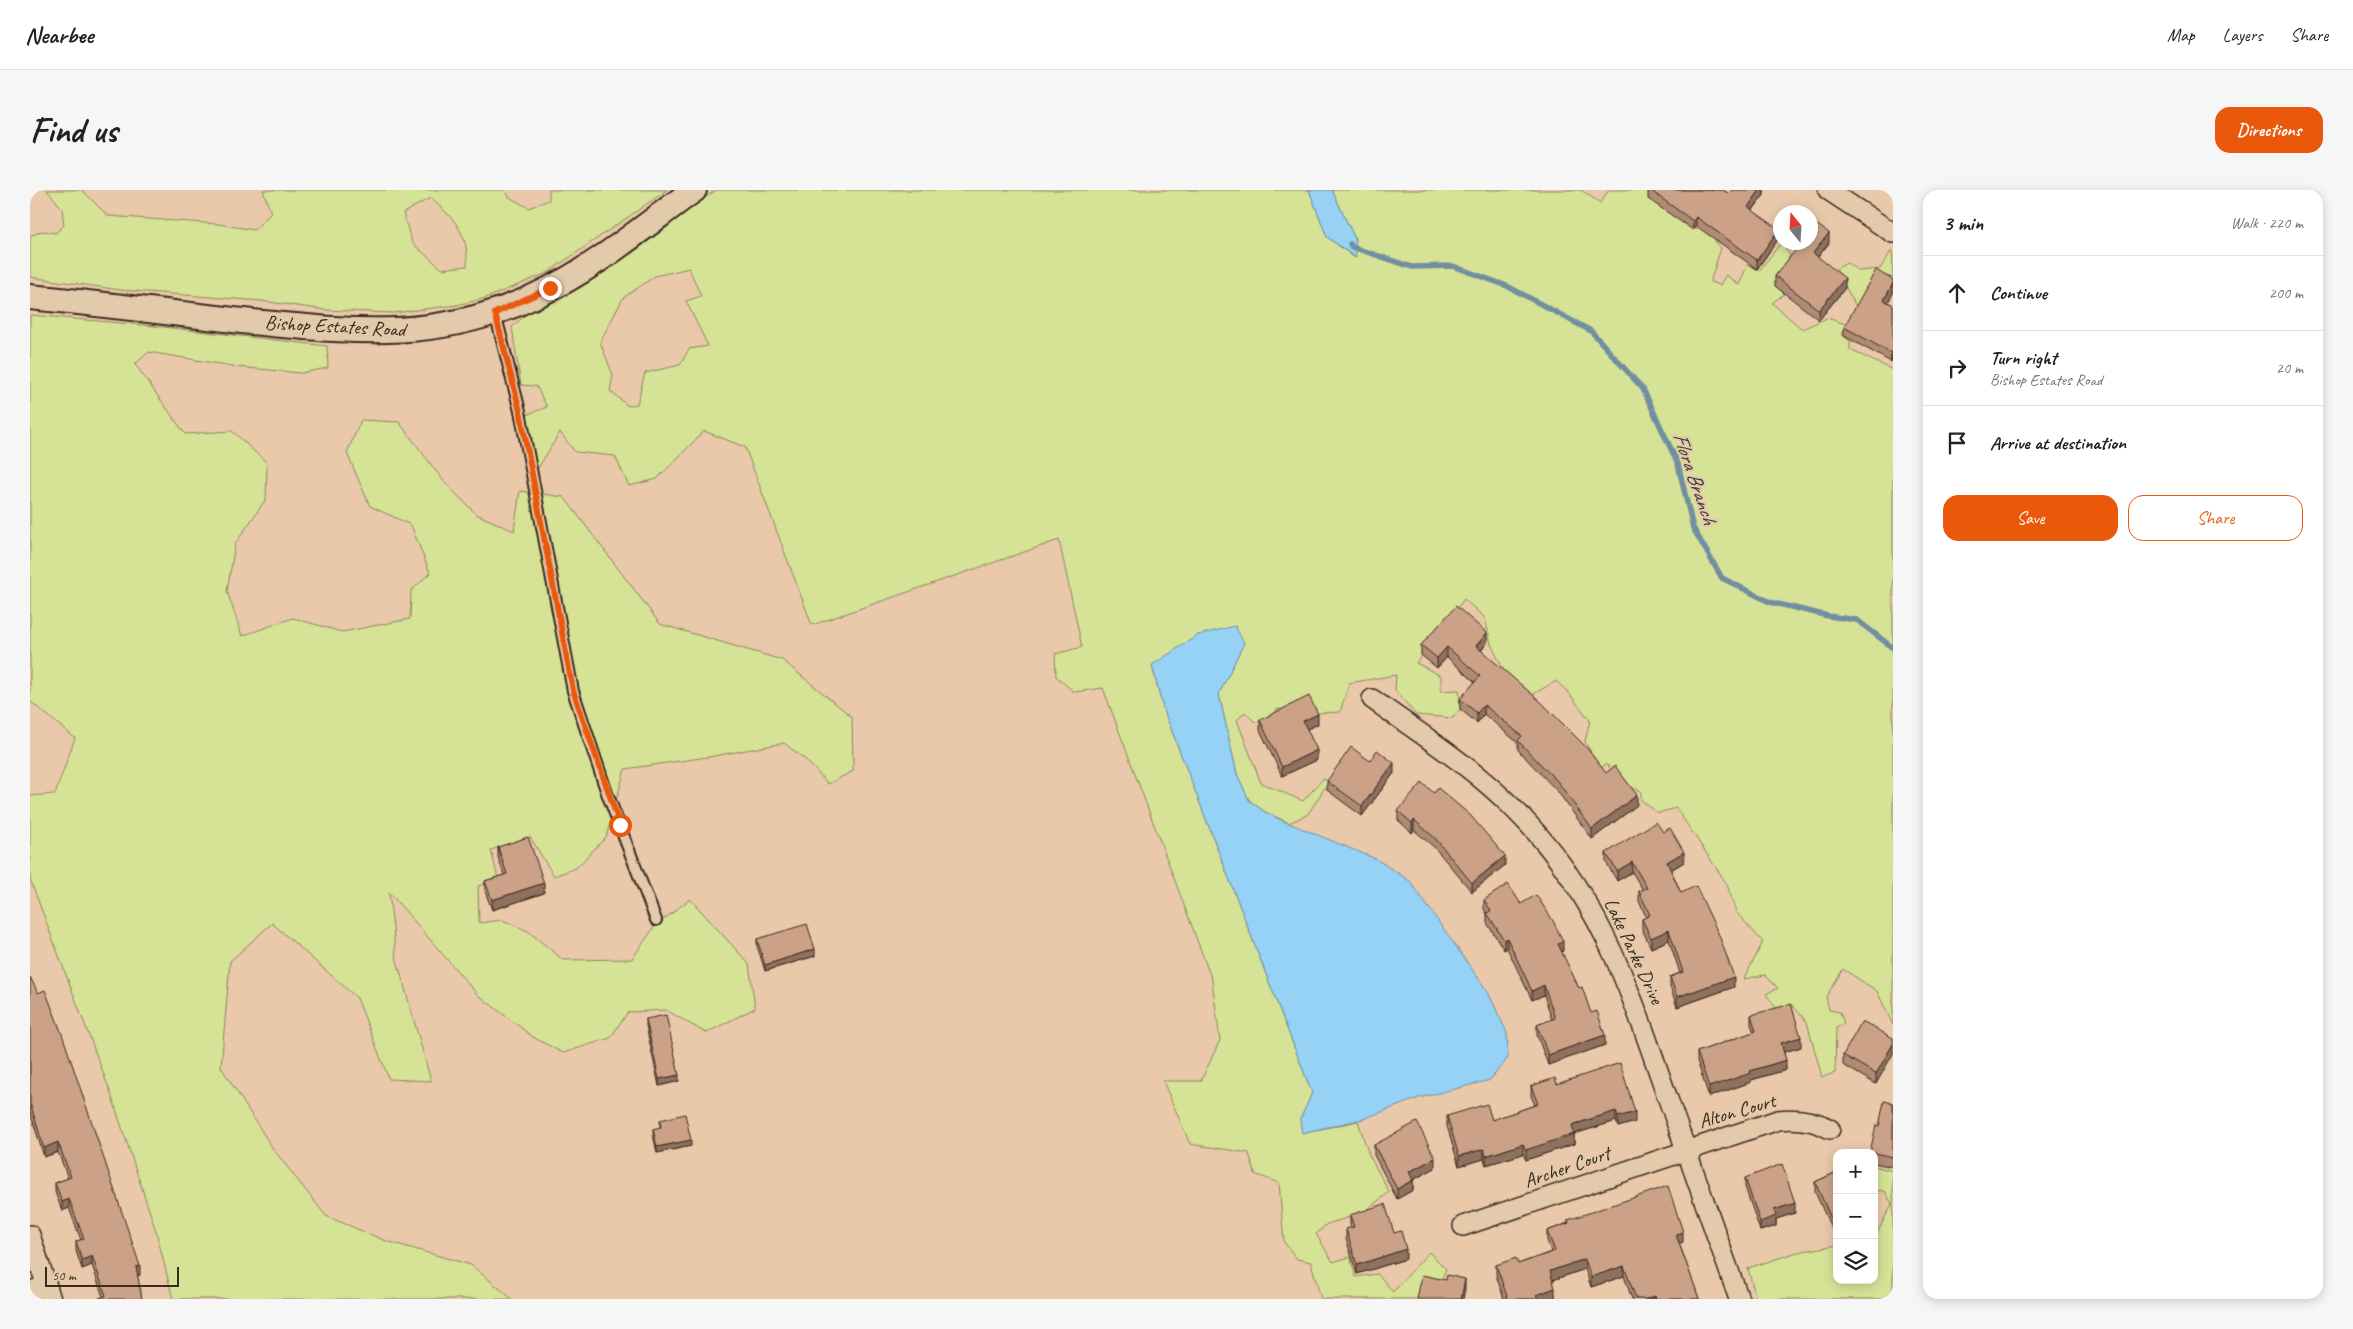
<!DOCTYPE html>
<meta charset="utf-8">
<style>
body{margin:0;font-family:Caveat,sans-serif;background:#f6f6f6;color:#222}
.controls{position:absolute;right:15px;bottom:15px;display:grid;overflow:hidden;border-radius:10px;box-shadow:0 2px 12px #0003}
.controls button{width:45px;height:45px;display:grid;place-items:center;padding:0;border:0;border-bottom:1px solid #e0e0e0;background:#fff;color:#222;font:25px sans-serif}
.compass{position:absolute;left:1743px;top:15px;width:45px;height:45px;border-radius:50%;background:#fff;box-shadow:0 2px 12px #0003;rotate:342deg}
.scale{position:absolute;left:15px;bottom:12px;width:134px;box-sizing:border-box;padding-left:5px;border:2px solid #3b2a1e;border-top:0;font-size:14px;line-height:18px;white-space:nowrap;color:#3b2a1e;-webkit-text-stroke:4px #e2caab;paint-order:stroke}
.stop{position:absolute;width:15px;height:15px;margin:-11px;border:4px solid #ea580c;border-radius:50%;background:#fff}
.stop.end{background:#ea580c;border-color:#fff;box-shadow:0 1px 5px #0008}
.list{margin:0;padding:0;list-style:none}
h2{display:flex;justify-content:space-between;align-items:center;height:65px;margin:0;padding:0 20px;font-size:21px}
h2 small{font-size:16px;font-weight:400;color:#767676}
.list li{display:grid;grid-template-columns:32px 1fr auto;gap:15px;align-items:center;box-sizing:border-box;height:75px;padding:0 20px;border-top:1px solid #e0e0e0}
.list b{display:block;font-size:19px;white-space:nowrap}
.list p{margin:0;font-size:16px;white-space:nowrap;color:#767676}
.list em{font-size:16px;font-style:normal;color:#767676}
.actions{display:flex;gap:10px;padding:15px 20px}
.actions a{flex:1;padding:11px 0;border:1px solid #ea580c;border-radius:15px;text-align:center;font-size:18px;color:#ea580c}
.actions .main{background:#ea580c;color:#fff}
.icon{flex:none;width:28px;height:28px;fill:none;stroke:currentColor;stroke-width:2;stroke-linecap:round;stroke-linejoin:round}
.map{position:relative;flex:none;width:1863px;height:1109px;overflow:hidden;border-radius:15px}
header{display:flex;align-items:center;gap:30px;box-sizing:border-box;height:70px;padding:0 25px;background:#fff;border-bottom:1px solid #e0e0e0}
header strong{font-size:24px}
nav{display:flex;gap:28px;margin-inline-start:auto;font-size:18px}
.intro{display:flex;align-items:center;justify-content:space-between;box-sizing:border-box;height:120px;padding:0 30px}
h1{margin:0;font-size:35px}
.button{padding:12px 22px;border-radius:15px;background:#ea580c;color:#fff;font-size:18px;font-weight:700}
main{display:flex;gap:30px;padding:0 30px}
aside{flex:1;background:#fff;border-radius:15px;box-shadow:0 2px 12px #0003}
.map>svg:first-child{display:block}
.green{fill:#d6e396;stroke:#88865a;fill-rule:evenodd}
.water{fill:#95d2f6;stroke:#718fa0}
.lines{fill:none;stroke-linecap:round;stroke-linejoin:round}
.stream{stroke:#718fa0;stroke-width:5.5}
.service-casing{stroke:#3b2a1e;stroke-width:14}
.minor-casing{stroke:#3b2a1e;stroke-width:22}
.tertiary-casing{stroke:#3b2a1e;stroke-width:28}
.service{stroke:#e2caab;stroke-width:10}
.minor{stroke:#e2caab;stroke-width:19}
.tertiary{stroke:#e2caab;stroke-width:24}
.wall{fill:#af8b74;stroke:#3b2a1e}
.shaded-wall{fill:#8e715e;stroke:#3b2a1e}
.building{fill:#cba287;stroke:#3b2a1e}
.route{stroke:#ea580c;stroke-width:6}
.labels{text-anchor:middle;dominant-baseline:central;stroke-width:4;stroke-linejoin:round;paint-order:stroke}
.street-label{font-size:20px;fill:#3b2a1e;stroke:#e2caab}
.water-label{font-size:21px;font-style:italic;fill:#443b34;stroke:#e2caab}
</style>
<header>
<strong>Nearbee</strong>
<nav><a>Map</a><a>Layers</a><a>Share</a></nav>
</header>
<div class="intro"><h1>Find us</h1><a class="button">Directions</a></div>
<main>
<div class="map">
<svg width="1863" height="1109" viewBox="0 0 1863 1109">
<rect width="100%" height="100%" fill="#e9c9aa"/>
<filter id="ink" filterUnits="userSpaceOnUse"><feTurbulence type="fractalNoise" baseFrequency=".02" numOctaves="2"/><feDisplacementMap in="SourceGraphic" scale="10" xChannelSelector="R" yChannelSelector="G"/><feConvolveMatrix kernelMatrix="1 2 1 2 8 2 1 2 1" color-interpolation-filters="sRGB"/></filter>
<g filter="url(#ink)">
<!-- green -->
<g class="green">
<path d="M 17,0 L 52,0 L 78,26 L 188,34 L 224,40 L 241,23 L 233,0 L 475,0 L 479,7 L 499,18 L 519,10 L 519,0 L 637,0 L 517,83 L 456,108 L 427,115 L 363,123 L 296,120 L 232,111 L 91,100 L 0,87 L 0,46 L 12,41 L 26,43 L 34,35 L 32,18 ZM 400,8 C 424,28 439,43 437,76 L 412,79 L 382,53 L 373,23 Z"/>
<path d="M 686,0 L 1279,0 L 1297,47 L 1325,68 L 1325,49 L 1302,0 L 1551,0 L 1570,13 L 1579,0 L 1622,0 L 1618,8 L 1667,40 L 1689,11 L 1689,28 L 1685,53 L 1691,58 L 1680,92 L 1690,95 L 1696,85 L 1709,95 L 1718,74 L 1729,81 L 1751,53 L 1759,53 L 1755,59 L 1760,65 L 1752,84 L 1757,89 L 1750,100 L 1754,104 L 1742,113 L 1772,139 L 1797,128 L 1818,135 L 1811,144 L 1820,151 L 1820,160 L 1863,180 L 1863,835 L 1847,801 L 1813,779 L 1796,807 L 1799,820 L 1810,822 L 1814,834 L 1806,838 L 1805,883 L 1792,887 L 1777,832 L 1763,816 L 1746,818 L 1736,804 L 1748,798 L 1735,785 L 1714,789 L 1733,752 L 1706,722 L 1697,694 L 1646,618 L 1628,623 L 1611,610 L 1611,601 L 1597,596 L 1576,574 L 1561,584 L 1556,570 L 1561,562 L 1555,552 L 1560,530 L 1538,502 L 1526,491 L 1500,506 L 1477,487 L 1461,454 L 1455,428 L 1434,409 L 1386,473 L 1411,486 L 1411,501 L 1429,500 L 1430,519 L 1423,528 L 1386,525 L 1365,500 L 1366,485 L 1319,493 L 1310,522 L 1286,523 L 1247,519 L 1241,530 L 1225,532 L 1215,522 L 1207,530 L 1231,593 L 1273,611 L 1293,589 L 1299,591 L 1278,624 L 1259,633 L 1235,622 L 1219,610 L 1207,584 L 1189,504 L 1214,452 L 1168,445 L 1122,476 L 1133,518 L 1282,903 L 1270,930 L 1273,943 L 1328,931 L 1339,965 L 1359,1002 L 1333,1023 L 1297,1034 L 1286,1044 L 1303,1072 L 1320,1067 L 1326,1087 L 1348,1084 L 1363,1102 L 1399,1062 L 1416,1079 L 1408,1098 L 1389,1109 L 1291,1109 L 1281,1072 L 1267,1069 L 1254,1052 L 1249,993 L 1225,984 L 1219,963 L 1160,954 L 1133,891 L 1171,891 L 1190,850 L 1182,790 L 1073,498 L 1044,502 L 1026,486 L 1025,464 L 1052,457 L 1029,350 L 782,435 L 715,257 L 674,241 L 627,289 L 599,296 L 585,266 L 545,262 L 530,242 L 505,283 L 496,225 L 517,217 L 506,196 L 491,195 L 482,137 L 500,121 L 553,94 ZM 659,78 L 671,106 L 656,111 L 678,156 L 659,159 L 650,175 L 615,183 L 607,214 L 598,216 L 580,201 L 583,185 L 570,152 L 593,108 L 625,86 Z"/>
<polygon points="1862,60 1863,88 1848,83 1828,120 1806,79 1817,73 1829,81 1850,79"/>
<polygon points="0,125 124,136 297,156 298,178 271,183 208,177 119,162 105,174 155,244 202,241 237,273 236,309 205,354 197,401 212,446 263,428 312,442 380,429 381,401 400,383 381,335 340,316 317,263 331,230 369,232 415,293 446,324 484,341 490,301 534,307 630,434 752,470 822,527 823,581 798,594 777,571 754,553 684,566 595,579 576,647 546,678 524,686 500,647 461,660 468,689 448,696 449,733 472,730 498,741 533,770 602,769 625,736 660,709 719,774 725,818 676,843 636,820 598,822 580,848 533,863 503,847 447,804 359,702 366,767 401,891 359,889 327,808 242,733 200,771 191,877 243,959 296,1026 356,1051 441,1075 482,1109 143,1109 126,1041 80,901 0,689 0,606 25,604 45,548 0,511"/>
<polygon points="1844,976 1863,981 1863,1109 1726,1109 1718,1078 1768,1062 1807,1055 1807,1090 1844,1090 1844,1049 1862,1014 1855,1001 1844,1000"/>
</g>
<!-- water -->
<g class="water">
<polygon points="1279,0 1302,0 1325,49 1326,68 1297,47"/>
<polygon points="1205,436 1214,453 1189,504 1207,584 1219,610 1235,622 1251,630 1346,669 1380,691 1458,802 1477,843 1478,868 1460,890 1389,908 1333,929 1272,943 1270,930 1282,903 1133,518 1122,475 1168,445"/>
</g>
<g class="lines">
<!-- stream -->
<polyline class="stream" points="1320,54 1322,57 1382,77 1423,76 1477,96 1561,141 1613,199 1648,274 1663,338 1692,388 1740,412 1798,426 1827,430 1863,458"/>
<!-- service casing -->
<g class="service-casing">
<polyline id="service" points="465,123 490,221 543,501 577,603 626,730"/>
</g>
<!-- minor casing -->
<g class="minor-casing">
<g id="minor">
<polyline points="1798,0 1863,43"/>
<path d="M 1342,509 C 1392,545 1443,577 1486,621 C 1570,705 1600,800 1638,909 C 1662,976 1685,1042 1709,1109"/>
<path d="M 1433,1036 L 1748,930 C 1766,928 1784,930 1800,939"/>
<polyline points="0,1045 21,1109"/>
<polyline points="0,1101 17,1096"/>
</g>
</g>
<!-- tertiary casing -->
<g class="tertiary-casing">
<path id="tertiary" d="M 0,107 C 74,114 148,124 222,132 C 326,142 409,152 507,105 C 564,79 614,36 664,0"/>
</g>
<!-- service -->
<use href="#service" class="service"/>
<!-- minor -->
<use href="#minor" class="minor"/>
<!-- tertiary -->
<use href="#tertiary" class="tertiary"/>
</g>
<!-- wall -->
<g class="wall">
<polygon points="1618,0 1693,0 1699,4 1734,0 1734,5 1723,20 1749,48 1727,79 1666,36 1663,40 1618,9"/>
<polygon points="1799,53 1788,67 1815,98 1789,130 1745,96 1745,86"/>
<polygon points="1863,90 1863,103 1858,112 1863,115 1861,172 1814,146 1814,137"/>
<polygon points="1457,453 1451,461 1576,583 1607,615 1562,649 1528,602 1488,560 1488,553 1454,524 1447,533 1430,519 1430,509 1445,492 1417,467 1407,478 1391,465 1391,455"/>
<polygon points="1230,530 1288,534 1277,539 1287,570 1252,586 1230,540"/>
<polygon points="1340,571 1364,583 1332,626 1297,600 1297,591"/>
<polygon points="1368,621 1475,675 1442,702 1405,658 1384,640 1382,643 1368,630"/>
<polygon points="1633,642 1654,672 1641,680 1651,703 1704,797 1647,817 1640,797 1640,787 1650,783 1639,750 1621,758 1612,739 1612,729 1616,727 1609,711 1609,701 1613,700 1602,682 1587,691 1576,672 1576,663"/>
<polygon points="468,657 514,703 462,720 455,701 455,691 474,685 468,667"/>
<polygon points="1454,710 1491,714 1533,761 1531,762 1575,855 1518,875 1507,845 1507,835 1522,830 1514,805 1502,810 1477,758 1474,760 1457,733 1457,724 1454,719"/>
<polygon points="727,749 785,766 735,781 727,756"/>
<polygon points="0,787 110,1085 107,1086 112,1109 73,1107 62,1075 52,1079 46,1061 46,1051 51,1050 39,1018 32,1021 25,1002 25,993 38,988 28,962 14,967 0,922"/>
<polygon points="1721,825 1771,857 1754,862 1756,880 1721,890 1721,892 1679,907 1667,871 1667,862 1724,842 1721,835"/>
<polygon points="616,829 649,891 629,896 616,836"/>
<polygon points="1863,848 1846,894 1813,875 1813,865"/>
<polygon points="1527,894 1605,932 1588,937 1586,931 1544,944 1544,954 1496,970 1493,964 1456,975 1454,969 1429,976 1417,936 1417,926 1462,930 1505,915 1501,906 1501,896"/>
<polygon points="1863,913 1863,977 1844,973 1844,963 1840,963 1849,936"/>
<polygon points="630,930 661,956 627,963 623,945 623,939 630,938"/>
<polygon points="1344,955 1405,978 1383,990 1383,1000 1367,1009 1344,965"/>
<polygon points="1807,982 1807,1041 1803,1042 1785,1002 1785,992"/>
<polygon points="1715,988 1765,1023 1746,1029 1746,1036 1730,1041 1715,997"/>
<polygon points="1320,1025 1364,1043 1376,1069 1327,1084 1316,1049 1316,1039 1321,1038 1320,1035"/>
<polygon points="1538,1030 1653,1052 1649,1053 1669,1109 1602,1109 1594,1086 1561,1097 1555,1079 1523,1090 1525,1108 1522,1109 1474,1109 1466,1085 1466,1075 1488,1074 1521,1062 1517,1050 1517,1041 1538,1033"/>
</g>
<!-- shaded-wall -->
<g class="shaded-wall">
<polygon points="1730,0 1734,0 1734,5 1718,26 1718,17"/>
<polygon points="1666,27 1666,36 1663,40 1663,31"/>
<polygon points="1749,39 1749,48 1727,79 1727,70"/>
<polygon points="1799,43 1799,53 1783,73 1783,63"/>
<polygon points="1815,88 1815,98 1789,130 1789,120"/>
<polygon points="1863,93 1863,103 1854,120 1854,110"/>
<polygon points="1863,159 1863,169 1861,172 1861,163"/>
<polygon points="1457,443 1457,453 1446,466 1446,456"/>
<polygon points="1417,457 1417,467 1407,478 1407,468"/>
<polygon points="1454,515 1454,524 1447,533 1447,523"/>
<polygon points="1288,524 1288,534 1273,541 1273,531"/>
<polygon points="1287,560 1287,570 1252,586 1252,577"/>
<polygon points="1364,573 1364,583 1332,626 1332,616"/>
<polygon points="1607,605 1607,615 1562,649 1562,639"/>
<polygon points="1384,630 1384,640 1382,643 1382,633"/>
<polygon points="1654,662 1654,672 1637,682 1637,672"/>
<polygon points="1475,666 1475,675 1442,702 1442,693"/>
<polygon points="1602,672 1602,682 1587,691 1587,681"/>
<polygon points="514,693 514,703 462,720 462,710"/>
<polygon points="1639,740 1639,750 1621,758 1621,748"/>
<polygon points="1477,748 1477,758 1474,760 1474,750"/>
<polygon points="1533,751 1533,761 1528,764 1528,754"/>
<polygon points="785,759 785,766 735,781 735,775"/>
<polygon points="1704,787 1704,797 1647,817 1647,807"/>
<polygon points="1514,795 1514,805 1502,810 1502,801"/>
<polygon points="1575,845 1575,855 1518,875 1518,865"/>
<polygon points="1771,847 1771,857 1751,863 1751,853"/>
<polygon points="1863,854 1863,864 1846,894 1846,884"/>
<polygon points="1756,870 1756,880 1721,890 1721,892 1679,907 1679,897 1720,881"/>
<polygon points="649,885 649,891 629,896 629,889"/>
<polygon points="1586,921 1586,931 1544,944 1544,954 1496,970 1496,960 1542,935"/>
<polygon points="1605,922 1605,932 1588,937 1588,927"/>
<polygon points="661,950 661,956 627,963 627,957"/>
<polygon points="28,952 28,962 14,967 14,958"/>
<polygon points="1493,954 1493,964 1456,975 1456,966"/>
<polygon points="1454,959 1454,969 1429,976 1429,966"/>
<polygon points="1405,968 1405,978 1379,992 1379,982"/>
<polygon points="1383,990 1383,1000 1367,1009 1367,999"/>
<polygon points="39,1009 39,1018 32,1021 32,1012"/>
<polygon points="1765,1013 1765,1023 1746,1029 1746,1036 1730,1041 1730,1032 1744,1020"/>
<polygon points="1807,1031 1807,1041 1803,1042 1803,1033"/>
<polygon points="1653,1042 1653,1052 1646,1054 1646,1045"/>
<polygon points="1376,1059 1376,1069 1327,1084 1327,1075"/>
<polygon points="62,1066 62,1075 52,1079 52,1070"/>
<polygon points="1555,1069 1555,1079 1520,1091 1520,1081"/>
<polygon points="110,1076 110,1085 106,1086 106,1077"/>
<polygon points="1594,1076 1594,1086 1561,1097 1561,1087"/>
<polygon points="1435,1089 1435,1099 1433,1109 1431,1109"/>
<polygon points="1525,1098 1525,1108 1522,1109 1506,1109 1506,1105"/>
<polygon points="1625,1106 1625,1109 1616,1109"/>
</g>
<!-- building -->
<g class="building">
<polygon points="1620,0 1693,0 1699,4 1702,0 1730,0 1718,17 1749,39 1727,70 1666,27 1663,31"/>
<polygon points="1786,34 1799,43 1783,63 1815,88 1789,120 1745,86 1772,52 1780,52 1780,41"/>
<polygon points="1846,80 1863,90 1863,93 1854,110 1863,115 1863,159 1861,163 1814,137"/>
<polygon points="1426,416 1457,443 1446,456 1510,511 1556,557 1576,583 1585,576 1607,605 1562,639 1528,592 1488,551 1492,546 1454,515 1447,523 1430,509 1450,486 1417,457 1407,468 1391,455"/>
<polygon points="1279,506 1288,524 1273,531 1287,560 1252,577 1230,530"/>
<polygon points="1321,557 1340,571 1347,560 1364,573 1332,616 1297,591"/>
<polygon points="1392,593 1404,603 1408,598 1440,625 1475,666 1442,693 1405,648 1384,630 1382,633 1368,621"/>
<polygon points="1626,632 1633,642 1640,638 1654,662 1637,672 1651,703 1666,696 1689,745 1704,787 1647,807 1640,787 1653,782 1639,740 1621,748 1612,729 1620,725 1609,701 1617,698 1602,672 1587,681 1576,663"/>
<polygon points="498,647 514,693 462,710 455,691 477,684 468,657"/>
<polygon points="1478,694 1491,714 1506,705 1522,729 1533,751 1528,754 1549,798 1552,797 1561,823 1567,821 1575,845 1518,865 1507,835 1525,828 1514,795 1502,801 1477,748 1474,750 1457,723 1461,721 1454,710"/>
<polygon points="777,734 785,759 735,775 727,749"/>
<polygon points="0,787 8,803 15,800 32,844 110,1076 106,1077 112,1109 69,1109 69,1108 76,1106 62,1066 52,1070 46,1051 54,1049 39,1009 32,1012 25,993 41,987 28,952 14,958 0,913"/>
<polygon points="1761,814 1771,847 1751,853 1756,870 1720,881 1721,883 1679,897 1667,862 1726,841 1721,825"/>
<polygon points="636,825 649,885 629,889 616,829"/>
<polygon points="1832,831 1863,848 1863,854 1846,884 1813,865"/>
<polygon points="1590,873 1605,922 1588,927 1586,921 1542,935 1544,944 1496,960 1493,954 1456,966 1454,959 1429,966 1417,926 1457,914 1462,930 1508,914 1501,896 1525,888 1527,894"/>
<polygon points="1854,911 1863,913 1863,967 1840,962 1846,935 1849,936"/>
<polygon points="655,924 661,950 627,957 623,939 631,937 630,930"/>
<polygon points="1387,932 1405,968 1379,982 1383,990 1367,999 1344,955"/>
<polygon points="1752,974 1765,1013 1744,1020 1746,1026 1730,1032 1715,988"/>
<polygon points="1807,982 1807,1031 1803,1033 1785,992"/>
<polygon points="1638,996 1653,1042 1646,1045 1665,1097 1669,1109 1626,1109 1625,1106 1616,1109 1606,1109 1594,1076 1561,1087 1555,1069 1520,1081 1525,1098 1506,1105 1508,1109 1478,1109 1466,1075 1486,1068 1488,1074 1525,1061 1517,1041 1539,1033 1538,1030"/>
<polygon points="1355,1014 1364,1043 1371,1041 1376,1059 1327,1075 1316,1039 1324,1037 1320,1025"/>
<polygon points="1392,1085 1416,1090 1417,1085 1435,1089 1431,1109 1387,1109"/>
</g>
</g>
<g class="lines" filter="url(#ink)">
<!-- route -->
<polyline class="route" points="520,98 465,123 490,221 543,500 590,635"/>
</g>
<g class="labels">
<!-- street labels -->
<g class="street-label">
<text transform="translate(305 136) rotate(3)">Bishop Estates Road</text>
<text transform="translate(1604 761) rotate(65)">Lake Parke Drive</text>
<text transform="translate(1707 921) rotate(-16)">Alton Court</text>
<text transform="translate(1537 977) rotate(-19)">Archer Court</text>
</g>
<!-- water labels -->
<g class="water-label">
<text transform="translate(1665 288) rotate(71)">Flora Branch</text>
</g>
</g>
</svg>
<div class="controls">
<button>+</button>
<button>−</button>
<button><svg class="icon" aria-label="layers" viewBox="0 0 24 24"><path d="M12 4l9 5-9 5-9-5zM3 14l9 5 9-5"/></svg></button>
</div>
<svg class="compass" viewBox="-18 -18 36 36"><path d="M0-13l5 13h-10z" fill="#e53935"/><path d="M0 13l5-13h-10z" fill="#767676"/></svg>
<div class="scale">50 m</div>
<div class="stop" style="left:590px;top:635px"></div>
<div class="stop end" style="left:520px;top:98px"></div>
</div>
<aside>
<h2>3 min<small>Walk · 220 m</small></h2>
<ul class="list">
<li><svg class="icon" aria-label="ahead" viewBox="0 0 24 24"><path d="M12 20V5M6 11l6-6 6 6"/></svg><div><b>Continue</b></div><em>200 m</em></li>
<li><svg class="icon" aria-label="right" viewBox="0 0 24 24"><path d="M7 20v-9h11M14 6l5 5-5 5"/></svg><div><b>Turn right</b><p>Bishop Estates Road</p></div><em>20 m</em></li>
<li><svg class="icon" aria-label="arrive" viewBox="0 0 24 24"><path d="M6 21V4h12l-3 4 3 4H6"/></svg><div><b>Arrive at destination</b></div></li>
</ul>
<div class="actions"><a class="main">Save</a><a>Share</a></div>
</aside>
</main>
